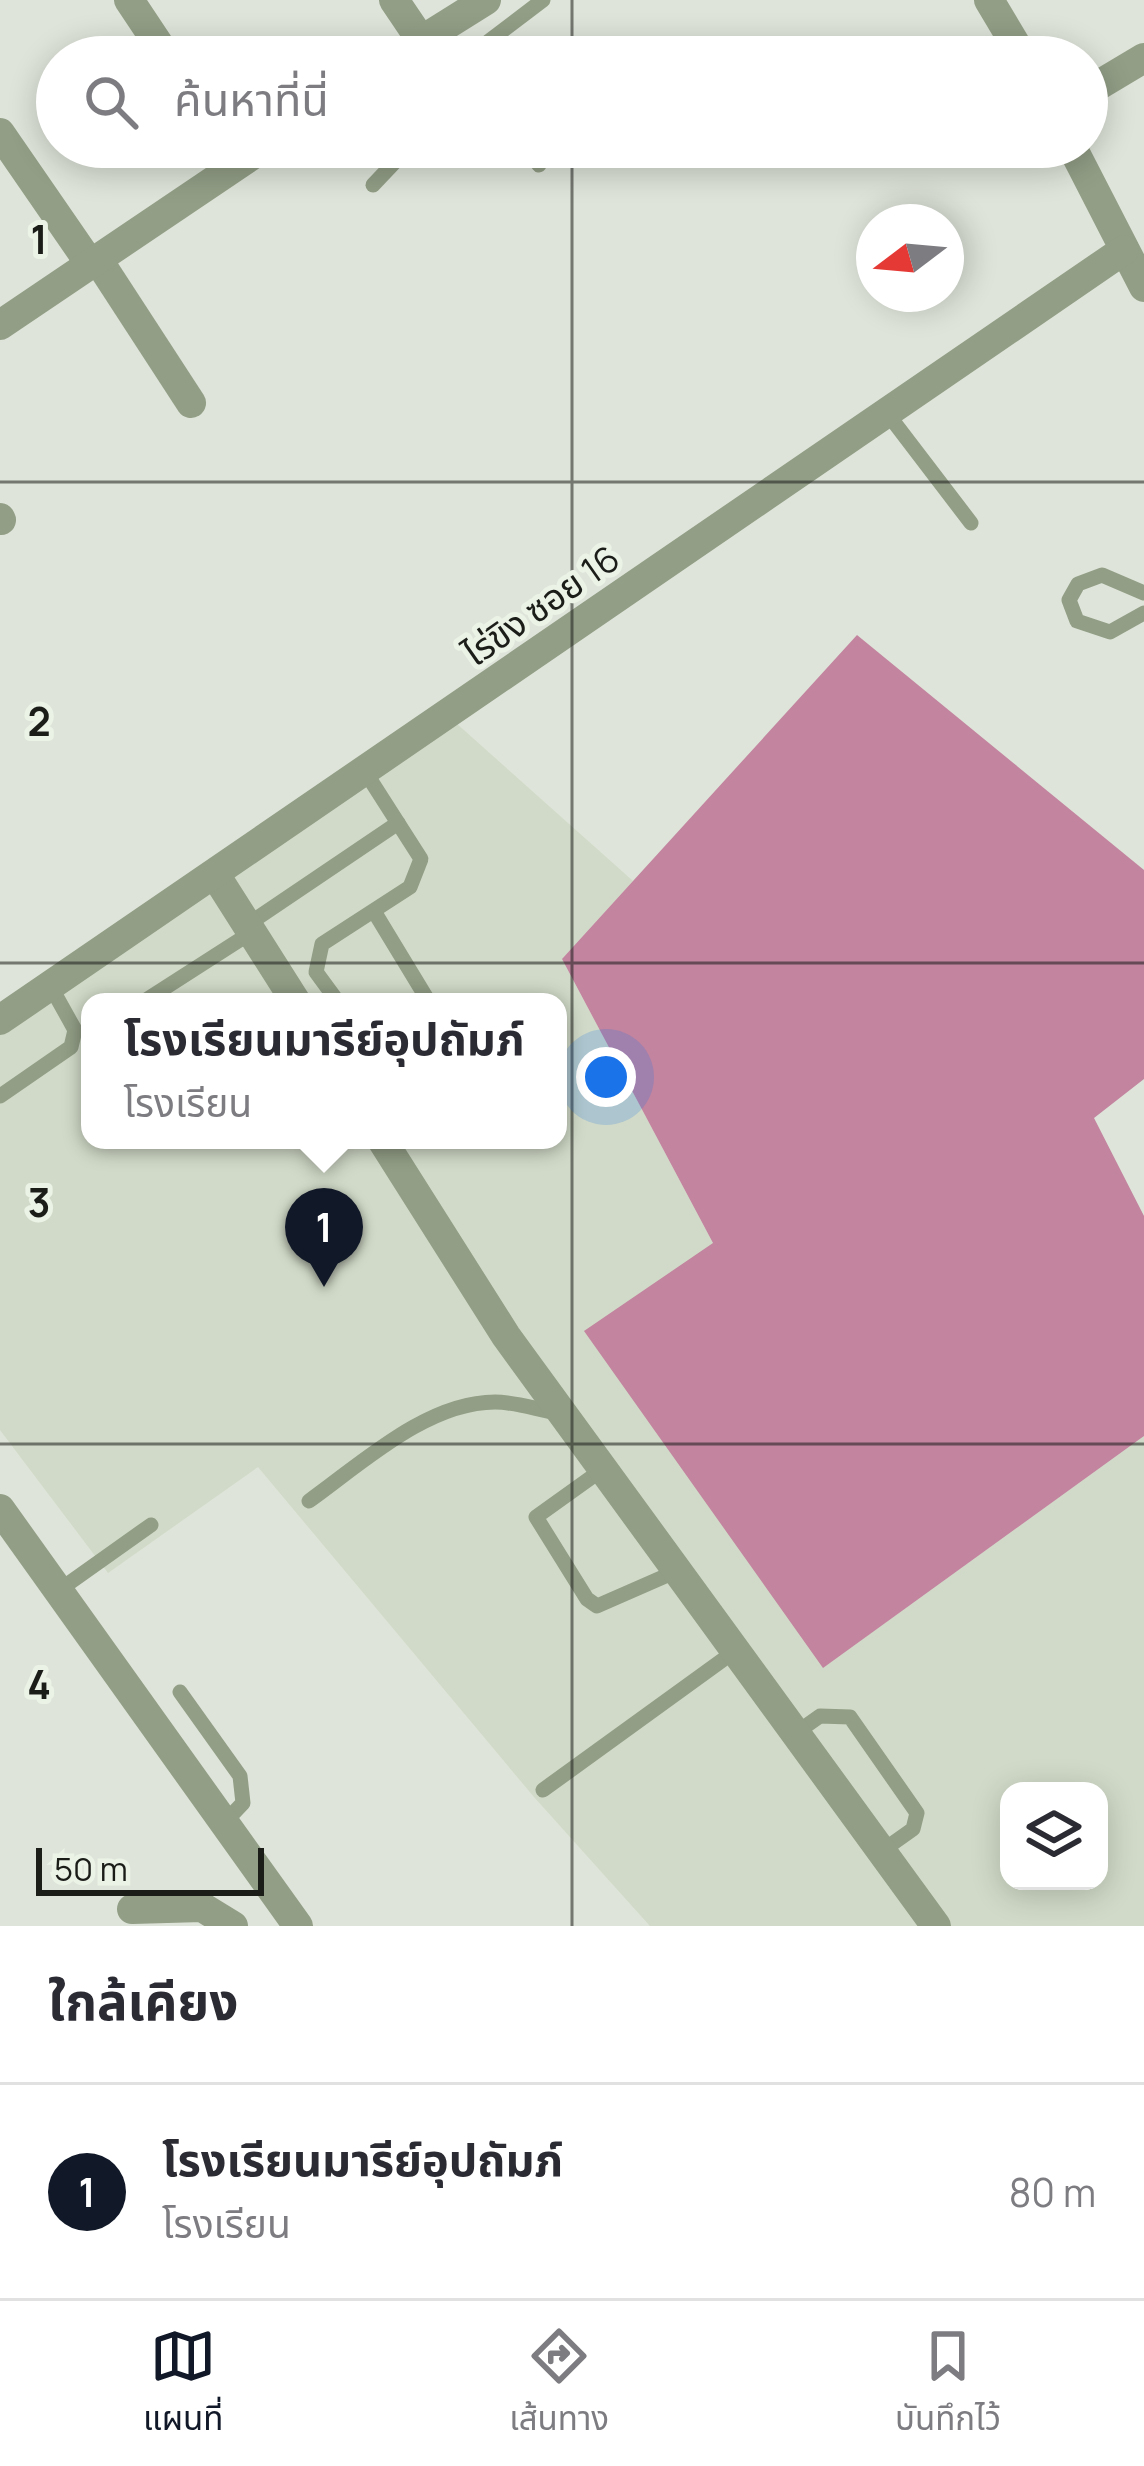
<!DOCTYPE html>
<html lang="th">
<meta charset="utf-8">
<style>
body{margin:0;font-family:Manrope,"Noto Sans Thai",sans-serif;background:#f2f2f3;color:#2b2b33}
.controls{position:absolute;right:36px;bottom:36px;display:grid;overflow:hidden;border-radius:24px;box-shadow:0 6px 30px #0003}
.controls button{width:108px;height:108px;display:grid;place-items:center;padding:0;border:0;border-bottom:3px solid #e1e1e2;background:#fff;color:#2b2b33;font:60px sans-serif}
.compass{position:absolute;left:856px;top:204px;width:108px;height:108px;border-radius:50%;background:#fff;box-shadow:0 6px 30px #0003;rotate:254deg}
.scale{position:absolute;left:36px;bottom:30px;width:228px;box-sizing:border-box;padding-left:12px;border:6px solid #1b1d19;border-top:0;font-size:33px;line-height:42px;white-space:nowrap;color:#1b1d19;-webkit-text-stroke:9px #ebf2e6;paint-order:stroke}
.you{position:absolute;left:606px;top:1077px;width:42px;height:42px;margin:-30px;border:9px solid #fff;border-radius:50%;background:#1a73e8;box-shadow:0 0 0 18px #1a73e833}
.badge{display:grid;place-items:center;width:78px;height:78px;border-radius:50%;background:#111827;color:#fff;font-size:39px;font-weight:700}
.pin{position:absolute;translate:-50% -99px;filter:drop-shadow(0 3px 6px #0008)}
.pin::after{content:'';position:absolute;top:63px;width:42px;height:36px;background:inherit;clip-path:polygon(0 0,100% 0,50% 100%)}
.popup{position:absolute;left:81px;top:993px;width:486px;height:156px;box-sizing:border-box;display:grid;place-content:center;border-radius:24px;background:#fff;filter:drop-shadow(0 3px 9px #0005);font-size:39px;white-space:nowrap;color:#7c7c81}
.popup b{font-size:45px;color:#2b2b33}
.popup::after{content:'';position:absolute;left:50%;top:100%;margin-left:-24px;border:24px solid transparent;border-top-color:#fff}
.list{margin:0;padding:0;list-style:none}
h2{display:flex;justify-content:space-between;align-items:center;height:156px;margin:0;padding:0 48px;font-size:51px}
h2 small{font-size:39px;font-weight:400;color:#7c7c81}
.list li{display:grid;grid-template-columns:78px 1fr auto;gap:36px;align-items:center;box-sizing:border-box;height:216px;padding:0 48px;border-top:3px solid #e1e1e2}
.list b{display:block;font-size:45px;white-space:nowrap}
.list p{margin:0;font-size:39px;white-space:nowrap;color:#7c7c81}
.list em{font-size:39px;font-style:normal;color:#7c7c81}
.icon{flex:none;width:66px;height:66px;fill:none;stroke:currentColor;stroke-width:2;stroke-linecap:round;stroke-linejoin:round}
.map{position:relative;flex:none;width:1144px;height:1926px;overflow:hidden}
.search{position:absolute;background:#fff;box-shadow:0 6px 30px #0003;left:36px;right:36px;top:36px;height:132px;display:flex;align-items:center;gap:30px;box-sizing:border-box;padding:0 42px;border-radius:66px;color:#7c7c81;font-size:45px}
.sheet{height:372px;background:#fff}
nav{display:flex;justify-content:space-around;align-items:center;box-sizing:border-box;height:168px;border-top:3px solid #e1e1e2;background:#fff;font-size:33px;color:#7c7c81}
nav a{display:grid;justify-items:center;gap:6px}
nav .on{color:#111827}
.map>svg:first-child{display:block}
.built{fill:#d1dac8;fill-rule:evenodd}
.water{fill:#c2849f}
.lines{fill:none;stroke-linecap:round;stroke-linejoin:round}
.lane{stroke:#929e86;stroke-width:15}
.street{stroke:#929e86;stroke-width:30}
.grid{fill:none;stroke:#1b1d19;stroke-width:3;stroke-opacity:0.55}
.labels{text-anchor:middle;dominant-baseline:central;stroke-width:10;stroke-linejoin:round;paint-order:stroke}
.street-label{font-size:36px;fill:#1b1d19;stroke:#ebf2e6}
.grid-label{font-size:39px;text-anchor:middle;font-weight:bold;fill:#1b1d19;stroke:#ebf2e6;stroke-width:10;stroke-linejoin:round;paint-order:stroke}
</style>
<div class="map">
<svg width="1144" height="1926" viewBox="0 0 1144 1926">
<rect width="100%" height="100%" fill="#dee4d9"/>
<!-- built -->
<path class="built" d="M 456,723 L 633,881 L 562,959 L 713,1243 L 824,1667 L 1144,1436 L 1144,1926 L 650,1926 L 534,1797 L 258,1467 L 108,1573 L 0,1430 L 0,1033 ZM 90,1002 L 558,1002 L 558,1140 L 90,1140 ZM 1009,1791 L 1099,1791 L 1099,1881 L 1009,1881 Z"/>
<!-- water -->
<polygon class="water" points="857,635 1144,870 1144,1079 1094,1118 1144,1216 1144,1436 823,1668 584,1331 713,1243 562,959"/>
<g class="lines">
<!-- lane -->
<g class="lane">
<polyline points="437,30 457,57"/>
<polyline points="468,57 543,0"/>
<polyline points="526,147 539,165"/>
<polyline points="373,185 409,147"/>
<polyline points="887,413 971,523"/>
<polyline points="1144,593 1102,575 1078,584 1069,600 1077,621 1110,632 1144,613"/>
<polyline points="375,913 429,1002"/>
<polyline points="247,925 398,823"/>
<polyline points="143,1002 252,932"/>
<polyline points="338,1002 316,972 322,944 410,887 421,859 366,773"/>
<polyline points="0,1096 71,1047 75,1030 51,987"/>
<polyline points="603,1469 536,1517 587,1599 597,1606 677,1571"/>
<path d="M 309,1501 C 361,1464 427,1402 495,1402 C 516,1402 538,1410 559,1413"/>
<polyline points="58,1591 151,1525"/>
<polyline points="180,1692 240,1776 243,1803 224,1823"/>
<polyline points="796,1733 820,1716 850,1717 917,1813 913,1829 882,1851"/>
<polyline points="543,1790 735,1651"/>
</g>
<!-- street -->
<g class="street">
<polyline points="129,0 167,57"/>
<polyline points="394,0 421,40"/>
<polyline points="989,0 1023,57"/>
<polyline points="395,57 486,0"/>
<polyline points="1087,92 1144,58"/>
<polyline points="0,133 91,265"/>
<polyline points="1072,147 1144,287"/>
<polyline points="98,260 191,403"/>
<polyline points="0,325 264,147"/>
<polyline points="0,518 1,520"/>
<polyline points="216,876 296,1002"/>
<polyline points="0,1020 1124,250"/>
<polyline points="382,1140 506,1336 936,1926"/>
<polyline points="0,1509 298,1926"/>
<polyline points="132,1909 202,1907 233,1926"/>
</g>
</g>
<!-- grid -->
<path class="grid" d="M 572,0 L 572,57M 572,147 L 572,1926M 0,482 L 1144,482M 0,963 L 1144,963M 0,1444 L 1144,1444"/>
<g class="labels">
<!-- street labels -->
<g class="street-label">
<text transform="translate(541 605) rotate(-35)">ไร่ขิง ซอย 16</text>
</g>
</g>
<g class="grid-label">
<text x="39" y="254">1</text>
<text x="39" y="736">2</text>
<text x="39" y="1217">3</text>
<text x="39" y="1699">4</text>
</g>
</svg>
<div class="controls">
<button><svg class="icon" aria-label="layers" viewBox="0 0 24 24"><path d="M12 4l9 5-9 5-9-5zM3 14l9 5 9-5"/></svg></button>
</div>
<svg class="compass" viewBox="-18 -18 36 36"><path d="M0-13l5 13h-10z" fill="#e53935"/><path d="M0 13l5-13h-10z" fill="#7c7c81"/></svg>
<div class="scale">50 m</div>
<div class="you"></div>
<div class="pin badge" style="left:324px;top:1287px">1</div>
<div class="popup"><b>โรงเรียนมารีย์อุปถัมภ์</b>โรงเรียน</div>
<div class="search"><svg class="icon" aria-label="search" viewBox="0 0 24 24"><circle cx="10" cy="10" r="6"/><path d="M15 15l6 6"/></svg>ค้นหาที่นี่</div>
</div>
<section class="sheet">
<h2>ใกล้เคียง<small></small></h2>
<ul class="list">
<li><span class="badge">1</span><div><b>โรงเรียนมารีย์อุปถัมภ์</b><p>โรงเรียน</p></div><em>80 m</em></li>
</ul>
</section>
<nav>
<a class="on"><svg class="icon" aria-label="map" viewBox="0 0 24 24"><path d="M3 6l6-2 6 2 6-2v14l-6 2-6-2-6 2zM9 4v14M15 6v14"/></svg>แผนที่</a>
<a><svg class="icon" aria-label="directions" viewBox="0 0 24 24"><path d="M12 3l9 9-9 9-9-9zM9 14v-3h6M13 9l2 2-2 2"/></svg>เส้นทาง</a>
<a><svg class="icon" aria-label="saved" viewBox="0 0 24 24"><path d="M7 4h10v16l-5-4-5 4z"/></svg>บันทึกไว้</a>
</nav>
